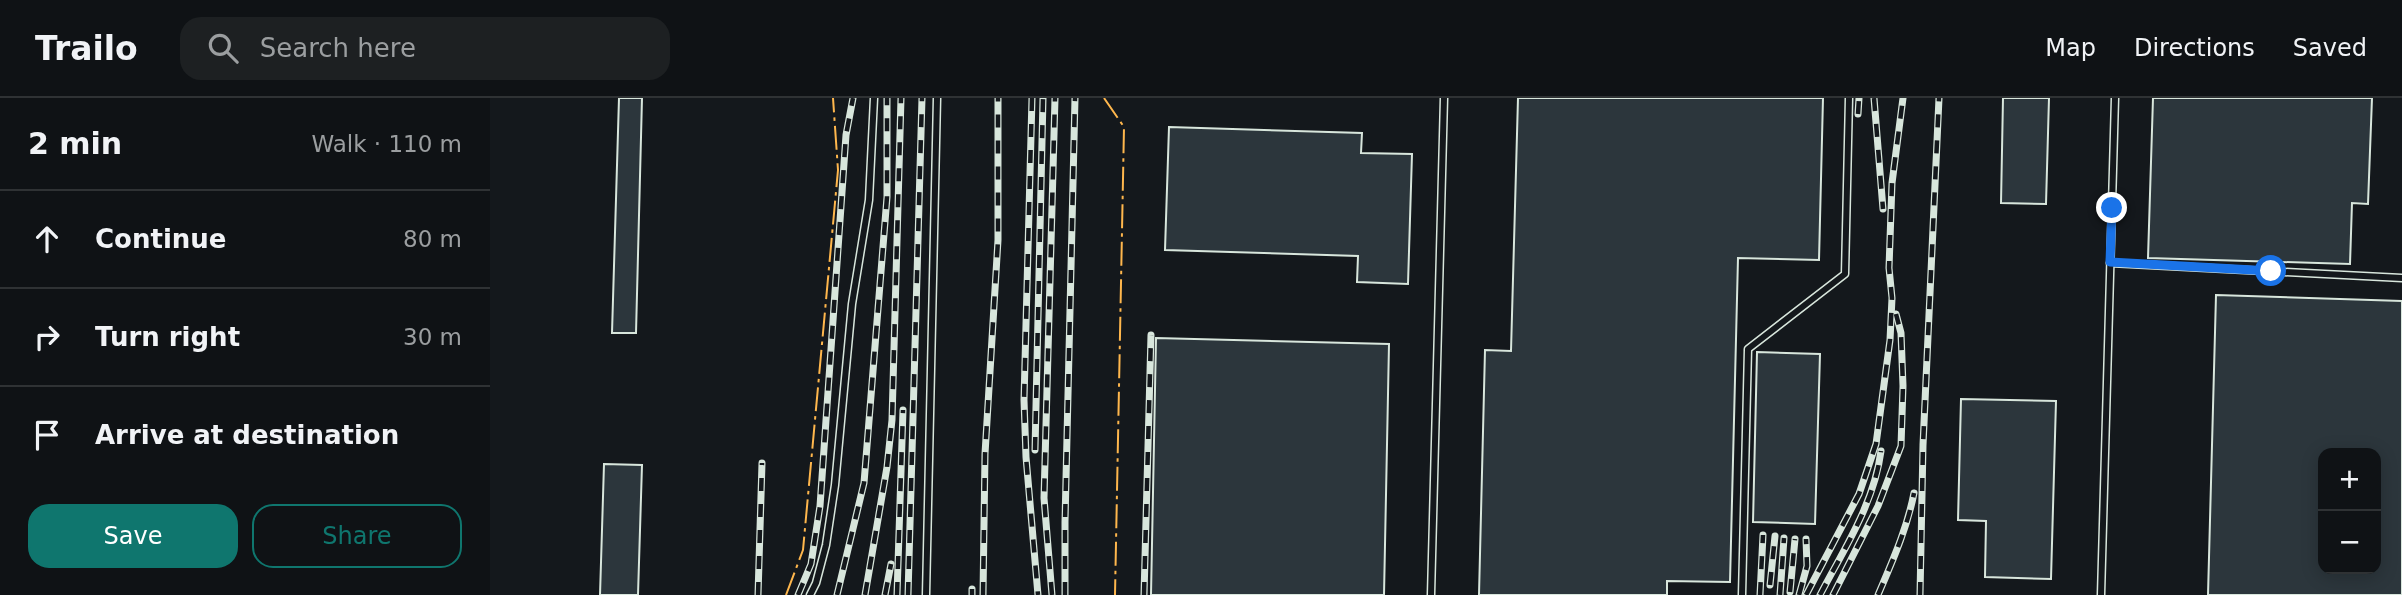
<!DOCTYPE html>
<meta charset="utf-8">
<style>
body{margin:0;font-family:"DejaVu Sans",sans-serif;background:#1d2022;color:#f1f3f6}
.controls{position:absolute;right:21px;bottom:21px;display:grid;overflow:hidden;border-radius:14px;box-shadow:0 4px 18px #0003}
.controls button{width:63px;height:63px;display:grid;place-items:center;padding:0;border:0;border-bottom:2px solid #2f3234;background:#0f1215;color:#f1f3f6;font:35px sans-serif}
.stop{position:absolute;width:21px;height:21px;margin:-16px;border:5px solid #1a73e8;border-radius:50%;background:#fff}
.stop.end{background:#1a73e8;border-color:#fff;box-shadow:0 2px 7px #0008}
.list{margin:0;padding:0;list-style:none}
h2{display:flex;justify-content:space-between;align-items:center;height:91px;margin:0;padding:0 28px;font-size:30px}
h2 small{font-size:23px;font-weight:400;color:#9b9ea0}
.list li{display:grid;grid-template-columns:46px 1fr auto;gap:21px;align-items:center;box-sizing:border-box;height:98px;padding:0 28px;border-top:2px solid #2f3234}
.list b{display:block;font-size:26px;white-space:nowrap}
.list em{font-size:23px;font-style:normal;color:#9b9ea0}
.actions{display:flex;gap:14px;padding:21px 28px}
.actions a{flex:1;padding:16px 0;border:2px solid #0f766e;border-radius:21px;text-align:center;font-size:24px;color:#0f766e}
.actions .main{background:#0f766e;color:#fff}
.icon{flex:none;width:38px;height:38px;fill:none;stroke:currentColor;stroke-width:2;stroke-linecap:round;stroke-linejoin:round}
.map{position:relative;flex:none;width:1912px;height:497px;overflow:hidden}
header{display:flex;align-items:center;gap:42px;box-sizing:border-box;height:98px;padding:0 35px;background:#0f1215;border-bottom:2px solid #2f3234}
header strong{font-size:33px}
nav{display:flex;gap:38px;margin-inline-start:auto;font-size:24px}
.search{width:490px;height:63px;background:#1d2022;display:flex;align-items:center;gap:18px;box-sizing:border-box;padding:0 24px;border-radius:21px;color:#9b9ea0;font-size:26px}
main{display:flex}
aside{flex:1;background:#0f1215}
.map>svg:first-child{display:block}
.building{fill:#2c363c;stroke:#d8e6dc;stroke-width:2;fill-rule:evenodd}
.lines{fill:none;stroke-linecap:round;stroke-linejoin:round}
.lane-casing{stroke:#d8e6dc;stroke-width:9}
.lane{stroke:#14181c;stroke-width:6}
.rail-casing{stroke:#d8e6dc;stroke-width:7}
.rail{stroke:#14181c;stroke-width:4.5;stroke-dasharray:13;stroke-linecap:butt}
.power{stroke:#ffb74d;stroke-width:2;stroke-dasharray:24 5 3.5 5;stroke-linecap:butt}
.route{stroke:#1a73e8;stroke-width:9}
</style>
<header>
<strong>Trailo</strong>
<div class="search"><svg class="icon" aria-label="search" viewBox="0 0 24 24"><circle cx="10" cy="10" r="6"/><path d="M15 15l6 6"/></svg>Search here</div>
<nav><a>Map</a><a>Directions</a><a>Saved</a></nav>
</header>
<main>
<aside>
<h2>2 min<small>Walk · 110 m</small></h2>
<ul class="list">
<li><svg class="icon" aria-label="ahead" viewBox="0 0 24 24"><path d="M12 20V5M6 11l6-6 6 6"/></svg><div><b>Continue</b></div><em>80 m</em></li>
<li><svg class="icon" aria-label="right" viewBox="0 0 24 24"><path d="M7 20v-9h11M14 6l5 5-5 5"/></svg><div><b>Turn right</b></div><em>30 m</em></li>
<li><svg class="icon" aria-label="arrive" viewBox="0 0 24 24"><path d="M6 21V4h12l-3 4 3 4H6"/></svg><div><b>Arrive at destination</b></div></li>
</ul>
<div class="actions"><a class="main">Save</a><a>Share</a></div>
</aside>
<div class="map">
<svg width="1912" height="497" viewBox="0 0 1912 497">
<rect width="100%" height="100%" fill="#14181c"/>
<!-- building -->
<g class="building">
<polygon points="129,0 152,0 146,235 122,235"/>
<polygon points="1028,0 1333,0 1329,162 1248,160 1240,484 1177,483 1177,497 989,497 995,252 1021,253"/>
<polygon points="1513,0 1559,0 1556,106 1511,105"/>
<polygon points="1663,0 1882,0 1878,106 1862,105 1860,166 1658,160"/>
<polygon points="679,29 872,35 871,55 922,56 918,186 867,184 868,158 675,152"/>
<path d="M 1726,197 L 1912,203 L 1912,497 L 1718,497 ZM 1833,355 L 1886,355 L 1886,471 L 1833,471 Z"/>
<polygon points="666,240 899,246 894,497 661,497"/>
<polygon points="1267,254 1330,256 1325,426 1263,424"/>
<polygon points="1471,301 1566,303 1561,481 1495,479 1496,423 1468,422"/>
<polygon points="114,366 152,367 148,497 110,497"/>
</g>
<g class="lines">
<!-- lane casing -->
<g class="lane-casing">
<g id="lane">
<polyline points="1620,165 1912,180"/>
<polyline points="320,497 326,485 336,447 345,387 362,206 379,102 384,0"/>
<polyline points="436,497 447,0"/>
<polyline points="941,497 954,0"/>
<polyline points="1252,497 1258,251 1355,176 1359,0"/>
<polyline points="1611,497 1625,0"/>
</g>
</g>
<!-- lane -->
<use href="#lane" class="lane"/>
<!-- rail casing -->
<g class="rail-casing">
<g id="rail">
<polyline points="542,0 534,302 536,359 548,497"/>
<polyline points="1384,0 1393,111"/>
<polyline points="1368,16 1369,0"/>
<polyline points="545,352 553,0"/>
<polyline points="1280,487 1285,438"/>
<polyline points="1300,494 1305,441"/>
<polyline points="268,497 272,365"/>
<polyline points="308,497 321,466 330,408 356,37 363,0"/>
<polyline points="347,497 374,385 397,99 397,0"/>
<polyline points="375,497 397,369 402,322 411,0"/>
<polyline points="395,497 401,466"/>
<polyline points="407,497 413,312"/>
<polyline points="418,497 432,0"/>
<polyline points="482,497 482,491"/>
<polyline points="493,497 495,356 508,142 508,0"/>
<polyline points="562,497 554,400 565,0"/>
<polyline points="575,497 575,424 585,0"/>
<polyline points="654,497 661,237"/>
<polyline points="1270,497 1273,437"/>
<polyline points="1290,497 1294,440"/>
<polyline points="1309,497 1317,468 1316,441"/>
<polyline points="1316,497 1369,396 1386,346 1400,242 1402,200 1399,170 1402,85 1413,0"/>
<path d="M 1330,497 C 1354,451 1384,406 1391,353"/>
<polyline points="1343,497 1388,408 1411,348 1413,288 1411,235 1406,216"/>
<path d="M 1388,497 C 1402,464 1417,431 1424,395"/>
<polyline points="1430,497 1433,347 1449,0"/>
</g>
</g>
<!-- rail -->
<use href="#rail" class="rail"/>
<!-- power -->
<g class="power">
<polyline points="614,0 634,29 625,497"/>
<polyline points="296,497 313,452 348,72 343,0"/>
</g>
</g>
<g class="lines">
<!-- route -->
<polyline class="route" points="1622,110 1620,164 1781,173"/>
</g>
</svg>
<div class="controls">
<button>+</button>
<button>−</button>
</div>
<div class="stop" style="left:1781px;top:173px"></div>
<div class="stop end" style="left:1622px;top:110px"></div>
</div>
</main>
